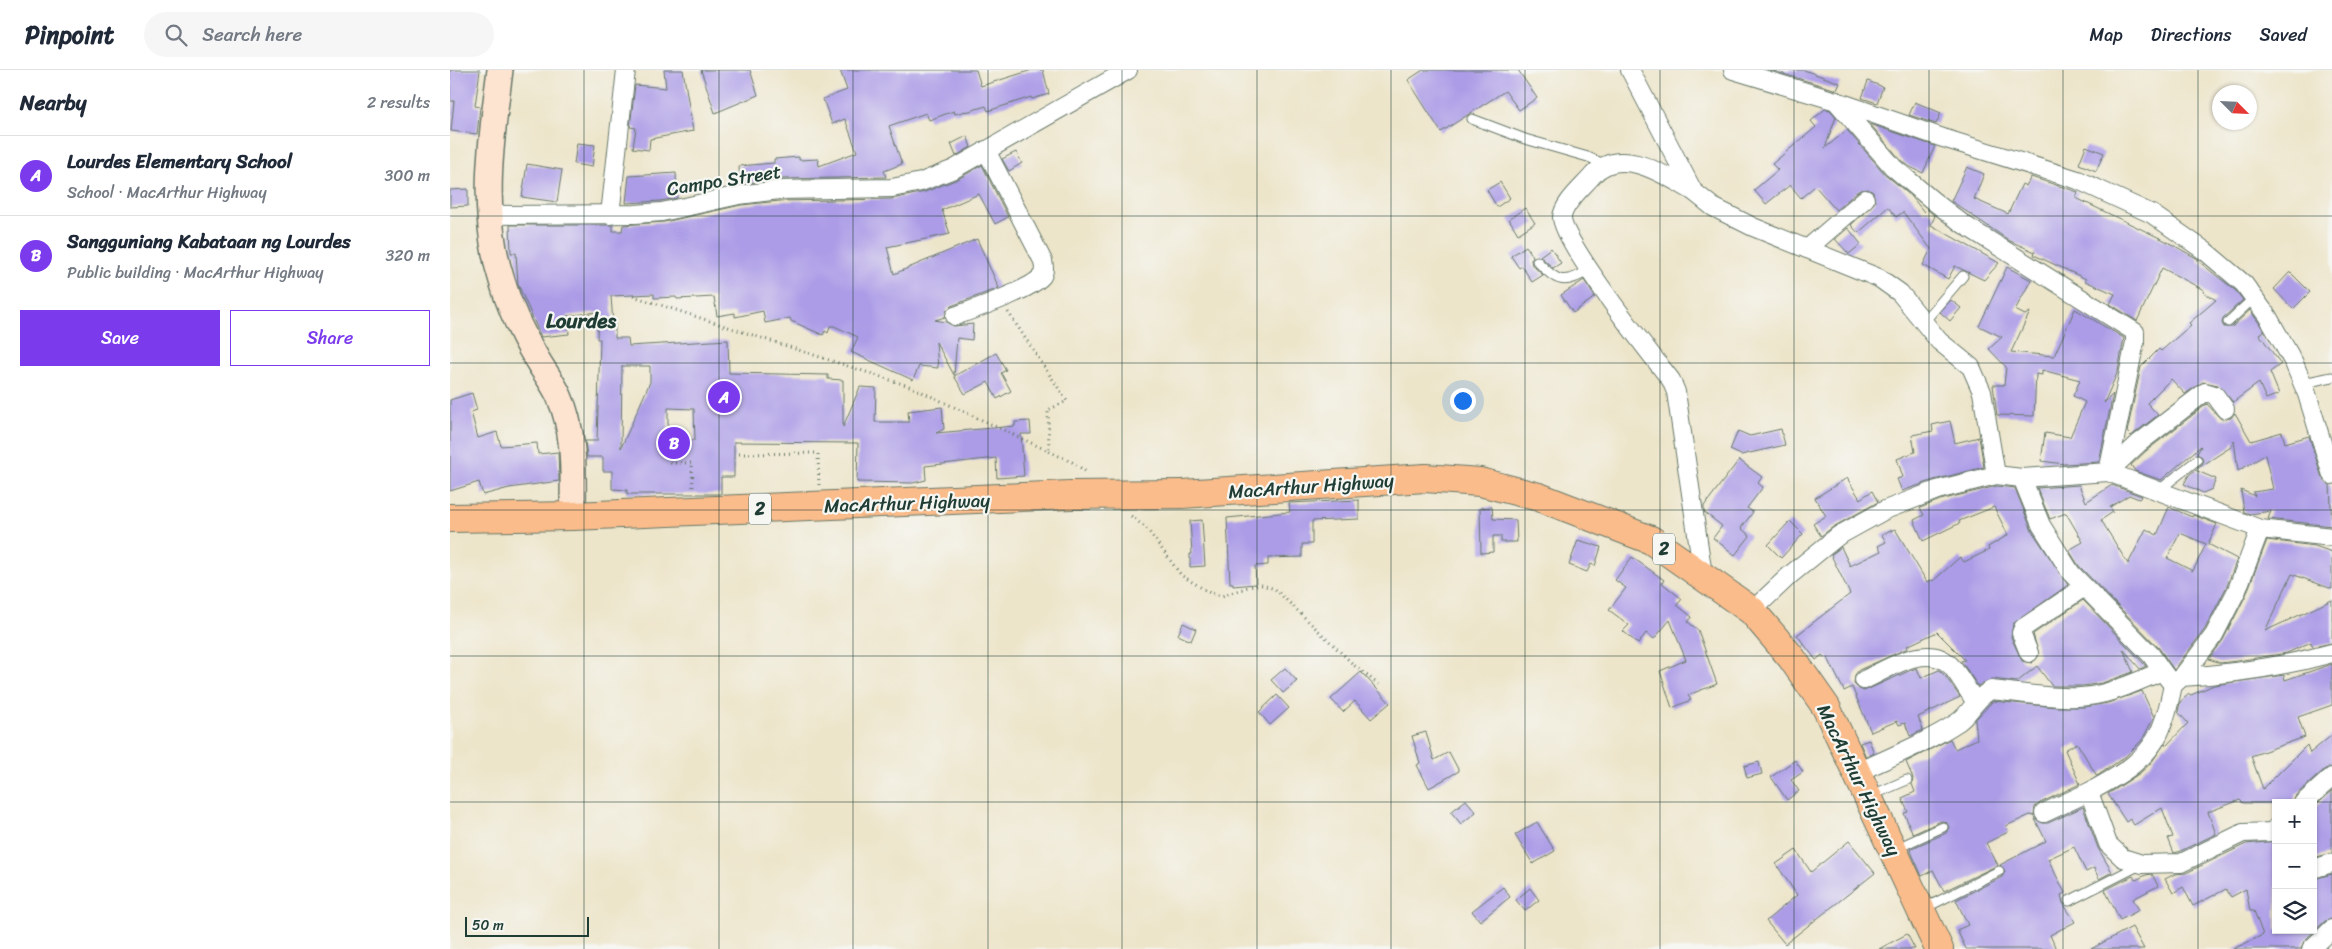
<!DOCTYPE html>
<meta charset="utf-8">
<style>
body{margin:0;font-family:Sriracha,sans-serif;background:#f6f6f7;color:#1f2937}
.controls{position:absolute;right:15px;bottom:15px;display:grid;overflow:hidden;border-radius:0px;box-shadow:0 1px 4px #0004}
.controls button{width:45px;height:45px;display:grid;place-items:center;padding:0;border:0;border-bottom:1px solid #e0e1e3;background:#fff;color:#1f2937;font:25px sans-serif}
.compass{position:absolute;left:1762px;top:15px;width:45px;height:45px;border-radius:50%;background:#fff;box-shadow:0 1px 4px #0004;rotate:114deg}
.scale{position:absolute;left:15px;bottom:12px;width:124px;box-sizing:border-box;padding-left:5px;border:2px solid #1f3d34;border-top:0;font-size:14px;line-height:18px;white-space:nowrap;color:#1f3d34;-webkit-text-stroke:4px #f6f6f2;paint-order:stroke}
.you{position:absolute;left:1012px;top:330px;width:18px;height:18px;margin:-12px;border:4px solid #fff;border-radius:50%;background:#1a73e8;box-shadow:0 0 0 8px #1a73e833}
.badge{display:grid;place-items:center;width:32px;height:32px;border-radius:50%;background:#7c3aed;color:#fff;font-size:16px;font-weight:700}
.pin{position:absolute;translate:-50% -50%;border:2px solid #fff;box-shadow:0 1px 5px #0006}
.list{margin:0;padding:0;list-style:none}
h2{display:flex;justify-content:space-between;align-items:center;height:65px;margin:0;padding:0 20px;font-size:21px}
h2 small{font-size:16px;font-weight:400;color:#747a83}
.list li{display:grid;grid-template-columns:32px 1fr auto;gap:15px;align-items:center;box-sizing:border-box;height:80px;padding:0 20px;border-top:1px solid #e0e1e3}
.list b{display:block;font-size:19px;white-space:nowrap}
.list p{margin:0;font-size:16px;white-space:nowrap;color:#747a83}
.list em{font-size:16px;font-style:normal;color:#747a83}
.actions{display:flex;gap:10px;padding:15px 20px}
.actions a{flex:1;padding:11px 0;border:1px solid #7c3aed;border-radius:0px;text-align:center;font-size:18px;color:#7c3aed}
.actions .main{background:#7c3aed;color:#fff}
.icon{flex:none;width:28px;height:28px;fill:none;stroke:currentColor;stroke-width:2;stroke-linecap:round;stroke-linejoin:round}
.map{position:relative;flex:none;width:1882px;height:879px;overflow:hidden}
header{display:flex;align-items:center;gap:30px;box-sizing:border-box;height:70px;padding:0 25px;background:#fff;border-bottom:1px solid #e0e1e3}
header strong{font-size:24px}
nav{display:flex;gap:28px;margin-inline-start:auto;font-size:18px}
.search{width:350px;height:45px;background:#f6f6f7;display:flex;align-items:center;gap:12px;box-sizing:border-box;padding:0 18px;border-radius:28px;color:#747a83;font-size:19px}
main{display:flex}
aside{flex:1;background:#fff}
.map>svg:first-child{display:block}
.building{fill:#ac9ce7;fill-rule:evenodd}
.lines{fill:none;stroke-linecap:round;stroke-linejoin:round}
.lane-casing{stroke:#677868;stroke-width:11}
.street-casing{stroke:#677868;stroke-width:20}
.secondary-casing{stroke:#677868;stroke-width:28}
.highway-casing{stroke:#677868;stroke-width:30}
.path{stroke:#677868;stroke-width:3;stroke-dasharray:1 4;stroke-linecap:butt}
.lane{stroke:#fff;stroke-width:9}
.street{stroke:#fff;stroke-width:18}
.secondary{stroke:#fde4d1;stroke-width:25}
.highway{stroke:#fabc8b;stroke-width:28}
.highway-bridge-casing{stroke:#677868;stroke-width:30;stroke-linecap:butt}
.highway-bridge{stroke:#fabc8b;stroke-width:28}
.grid{fill:none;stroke:#1f3d34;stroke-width:1;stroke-opacity:0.55}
.labels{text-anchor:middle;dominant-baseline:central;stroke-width:4.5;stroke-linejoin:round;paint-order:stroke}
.shield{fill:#f6f6f2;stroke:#60746d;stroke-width:1}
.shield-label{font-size:18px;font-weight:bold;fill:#1f3d34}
.street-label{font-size:19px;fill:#1f3d34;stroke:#f6f6f2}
.quarter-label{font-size:21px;font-weight:bold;fill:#1f3d34;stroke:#f6f6f2}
</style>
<header>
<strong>Pinpoint</strong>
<div class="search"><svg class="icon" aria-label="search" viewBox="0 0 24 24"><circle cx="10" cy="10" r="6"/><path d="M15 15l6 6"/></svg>Search here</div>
<nav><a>Map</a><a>Directions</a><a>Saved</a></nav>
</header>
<main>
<aside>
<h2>Nearby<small>2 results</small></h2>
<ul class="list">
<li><span class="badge">A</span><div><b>Lourdes Elementary School</b><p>School · MacArthur Highway</p></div><em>300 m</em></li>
<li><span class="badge">B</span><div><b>Sangguniang Kabataan ng Lourdes</b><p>Public building · MacArthur Highway</p></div><em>320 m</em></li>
</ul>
<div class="actions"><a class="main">Save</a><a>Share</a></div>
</aside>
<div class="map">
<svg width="1882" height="879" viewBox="0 0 1882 879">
<rect width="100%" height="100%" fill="#f6f6f2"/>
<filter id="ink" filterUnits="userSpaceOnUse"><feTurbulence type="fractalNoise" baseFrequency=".02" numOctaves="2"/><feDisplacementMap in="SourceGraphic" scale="10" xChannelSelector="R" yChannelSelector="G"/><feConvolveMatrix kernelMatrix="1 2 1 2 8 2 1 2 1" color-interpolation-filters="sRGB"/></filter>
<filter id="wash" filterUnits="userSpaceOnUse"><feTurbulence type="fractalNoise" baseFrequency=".0096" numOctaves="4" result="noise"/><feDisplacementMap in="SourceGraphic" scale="20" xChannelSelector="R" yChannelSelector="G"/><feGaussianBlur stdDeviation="1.12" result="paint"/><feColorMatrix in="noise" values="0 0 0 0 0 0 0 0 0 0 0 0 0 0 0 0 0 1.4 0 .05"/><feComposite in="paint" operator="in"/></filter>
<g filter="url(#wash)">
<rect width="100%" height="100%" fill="#ede5ca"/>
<g id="blocks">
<!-- building -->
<g class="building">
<polygon points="0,0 30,0 25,36 30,37 27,64 1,61 4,31 0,31"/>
<polygon points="214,0 233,0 243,61 200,69 199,80 183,78 186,58 180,57 185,15 216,18"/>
<polygon points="251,0 300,0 308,25 265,43"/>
<polygon points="390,0 526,0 531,16 582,0 593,0 599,24 582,29 581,27 538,41 536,36 516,42 516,41 505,44 504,41 479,50 476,43 439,56 452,94 434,101 436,107 329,109 290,114 289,96 324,93 324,89 349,87 349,90 368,89 369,96 407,82 395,49 382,54 373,29 397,20"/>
<polygon points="973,0 1068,0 1087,28 1069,40 1055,21 991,62 958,10"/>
<polygon points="1320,0 1354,0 1390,13 1387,20"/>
<polygon points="1418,11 1433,17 1427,33 1412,28"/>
<polygon points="1465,32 1491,43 1486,54 1459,45"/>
<polygon points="1375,39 1380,40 1386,47 1375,78 1397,60 1435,104 1462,127 1474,142 1477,139 1485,146 1481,155 1549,193 1534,210 1505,196 1498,209 1473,195 1481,179 1453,142 1446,147 1438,137 1408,163 1401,155 1425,132 1423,122 1418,119 1408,121 1386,140 1365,116 1351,128 1340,115 1316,134 1304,120 1328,100 1322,94 1366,57 1361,51"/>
<polygon points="1420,54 1485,76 1473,103 1460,97 1450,89"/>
<polygon points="517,66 521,77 506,86 501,74"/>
<polygon points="127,73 145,75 142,97 124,94"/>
<polygon points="1636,76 1654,83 1646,101 1629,94"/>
<polygon points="566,82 572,93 559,101 552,89"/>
<polygon points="77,94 112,100 107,132 72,127"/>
<path d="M 532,95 L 558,147 L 545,154 L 529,124 L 492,140 L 500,164 L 437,177 L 444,204 L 527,169 L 549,218 L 501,236 L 497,240 L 495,247 L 485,250 L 496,252 L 504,256 L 523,254 L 522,270 L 507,268 L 504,305 L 486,272 L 488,298 L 469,296 L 463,310 L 401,282 L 408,267 L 384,256 L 380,256 L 378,263 L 375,261 L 373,265 L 341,251 L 340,248 L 315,253 L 313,241 L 285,247 L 285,243 L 267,246 L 264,227 L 227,229 L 226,227 L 204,228 L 204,224 L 161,226 L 163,254 L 165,254 L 165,268 L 178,268 L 179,276 L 278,270 L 279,303 L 378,305 L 378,309 L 393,310 L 393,357 L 410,317 L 426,318 L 425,352 L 459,352 L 458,341 L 492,337 L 494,359 L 486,363 L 565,356 L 565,352 L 580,351 L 581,364 L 571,364 L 574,406 L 547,408 L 546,388 L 475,396 L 476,410 L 463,413 L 407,412 L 408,373 L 284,372 L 284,407 L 271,407 L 271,424 L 177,424 L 177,420 L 162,419 L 162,401 L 153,401 L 153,387 L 137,387 L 135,371 L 147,371 L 150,269 L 147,269 L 148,242 L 117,246 L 119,264 L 91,267 L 68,214 L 66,183 L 61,183 L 60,155 L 163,155 L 163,161 L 172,161 L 173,155 L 214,152 L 291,135 L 330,131 L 442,129 L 475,122 L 508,109 ZM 172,296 L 200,296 L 200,312 L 171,378 ZM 218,338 L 244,339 L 245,370 L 218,371 Z"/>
<polygon points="1517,97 1534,104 1524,129 1558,144 1572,114 1576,116 1581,107 1628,122 1626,128 1714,170 1748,189 1748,191 1786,221 1793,230 1773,248 1772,253 1774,257 1782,257 1800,240 1809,253 1814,261 1809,264 1831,294 1820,302 1829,324 1816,329 1809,313 1783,332 1768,315 1753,312 1735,324 1721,309 1697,333 1708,345 1681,366 1677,362 1691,297 1709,279 1711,281 1741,255 1739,253 1766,230 1753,222 1754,220 1712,198 1687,251 1660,234 1665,224 1635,211 1636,209 1584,185 1585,182 1560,171 1501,131"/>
<polygon points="226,103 227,128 210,131 176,133 179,106"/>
<polygon points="1050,112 1060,128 1047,137 1037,120"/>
<polygon points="18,119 18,136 0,137 0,120"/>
<polygon points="1075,138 1085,153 1068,164 1059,149"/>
<polygon points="1398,158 1411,174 1399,184 1385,169"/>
<polygon points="1076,176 1083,186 1081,190 1082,195 1093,205 1082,212 1072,196 1069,198 1061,186"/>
<polygon points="1101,178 1111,193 1103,198 1090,186"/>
<polygon points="1557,197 1581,210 1565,240 1575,245 1580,242 1561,282 1604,286 1625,239 1674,268 1668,301 1654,333 1663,324 1649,392 1614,394 1591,391 1595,363 1620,367 1635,332 1623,326 1630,310 1592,300 1592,305 1586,304 1584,346 1547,345 1543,315 1554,315 1556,297 1539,279 1552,267 1529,256"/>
<polygon points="1840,202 1860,222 1843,239 1824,219"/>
<polygon points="1134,210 1145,227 1123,243 1111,225"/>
<polygon points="1501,230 1511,238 1500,251 1490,242"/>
<polygon points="546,283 556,300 551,303 561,321 547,329 538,312 515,324 504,306"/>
<polygon points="22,323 27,340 21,342 28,368 47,362 51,376 87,373 88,384 108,382 109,411 59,418 33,425 29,412 0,421 0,330"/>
<polygon points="1757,334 1771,349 1781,348 1785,343 1801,371 1832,362 1835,373 1859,366 1872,408 1880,415 1882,456 1818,449 1821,441 1800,444 1794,442 1791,420 1805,426 1803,422 1823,419 1815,385 1788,401 1784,370 1781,377 1745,400 1766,409 1762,419 1753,423 1734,414 1739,405 1753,393 1752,387 1747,384 1751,376 1711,410 1685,401 1681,395 1696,381"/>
<polygon points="1500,351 1505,373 1529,367 1534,397 1484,410 1452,421 1447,409 1453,407 1447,389 1465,382 1462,365 1483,361 1482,355"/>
<polygon points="1331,359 1335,375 1291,385 1280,380 1288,361 1300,366"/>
<polygon points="1289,390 1312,407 1308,413 1313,417 1297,438 1303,442 1291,458 1300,466 1285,485 1263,468 1272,456 1254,442 1254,436"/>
<polygon points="1397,408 1410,429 1422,421 1428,432 1383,457 1371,466 1363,454 1376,446 1365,428"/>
<path d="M 1629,415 L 1636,432 L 1662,415 L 1692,426 L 1689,429 L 1679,425 L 1660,437 L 1663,442 L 1651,450 L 1678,494 L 1696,459 L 1707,465 L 1719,437 L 1742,447 L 1743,445 L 1767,454 L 1758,474 L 1787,489 L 1777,516 L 1755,559 L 1724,600 L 1709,578 L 1629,496 L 1619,480 L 1633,472 L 1616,443 L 1600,449 L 1587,418 ZM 1730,463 L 1756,474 L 1743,501 L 1717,488 Z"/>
<polygon points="1547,416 1565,418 1582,461 1618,515 1563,554 1561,567 1572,591 1582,593 1589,585 1583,564 1633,530 1696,596 1690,599 1673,579 1683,602 1652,613 1633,616 1602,616 1587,596 1567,612 1542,609 1528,616 1511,591 1515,590 1487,562 1457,576 1458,578 1409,600 1405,605 1404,614 1409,619 1414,621 1461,600 1467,598 1471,608 1489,600 1496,607 1510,627 1468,647 1473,660 1460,666 1455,653 1449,655 1447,651 1421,662 1402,617 1394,621 1377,586 1375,588 1372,585 1366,590 1347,565 1400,524 1381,485 1391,477 1400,496 1431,481 1428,476 1436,472 1432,465 1445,459 1477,512 1482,510 1483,511 1510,487 1514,492 1539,480 1538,477 1558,465 1544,437 1509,451 1510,453 1473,471 1464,450 1474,445 1470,438 1490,430"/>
<polygon points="909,430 909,449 862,451 862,474 852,474 852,487 818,488 818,495 805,496 806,514 783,516 783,513 780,513 777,448 840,442 839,433"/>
<polygon points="1042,437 1043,449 1066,450 1067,472 1051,472 1051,466 1043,466 1043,482 1031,483 1030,438"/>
<polygon points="752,450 755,496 740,497 740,484 742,484 740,451"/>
<polygon points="1340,451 1353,464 1331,488 1318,475"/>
<polygon points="1128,470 1151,477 1145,496 1141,494 1137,502 1119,495"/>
<polygon points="1817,470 1865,476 1882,482 1882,519 1842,504 1815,561 1882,530 1882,573 1863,577 1861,572 1837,583 1787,591 1770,593 1759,589 1773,570 1796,525"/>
<polygon points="1182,487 1214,510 1212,513 1232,529 1227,535 1242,547 1238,552 1248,560 1267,614 1238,625 1241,630 1222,638 1210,601 1236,590 1220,550 1204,569 1196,563 1188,574 1173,561 1179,555 1159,540 1176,518 1165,510"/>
<polygon points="733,553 746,559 741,571 728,565"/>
<polygon points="1882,594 1882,635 1848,647 1855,667 1801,686 1813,719 1857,675 1860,683 1882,665 1882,697 1875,699 1846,725 1843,733 1793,733 1790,730 1758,742 1766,764 1728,782 1724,783 1718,768 1723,767 1712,738 1684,755 1680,749 1676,752 1658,724 1690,703 1701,693 1715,673 1716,676 1738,653 1728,642 1730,632 1739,624 1741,625 1764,615 1834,605 1835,610"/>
<polygon points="835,598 847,611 833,623 821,610"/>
<polygon points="911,602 940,633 921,649 905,631 893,642 881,629"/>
<polygon points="1692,621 1704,647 1692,670 1676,686 1647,706 1627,673 1615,680 1630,714 1590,733 1585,737 1584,746 1580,745 1556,756 1558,762 1536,773 1548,795 1494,821 1483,800 1472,806 1460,779 1496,763 1499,757 1496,752 1491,751 1463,764 1454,743 1458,742 1452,728 1465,722 1462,714 1463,708 1456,692 1500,669 1505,679 1527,669 1525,650 1543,631 1607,637 1634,637 1658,633"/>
<polygon points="827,625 839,638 820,655 809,642"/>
<polygon points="976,662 984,690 999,682 1009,701 979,718 967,695 970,693 962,666"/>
<polygon points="1419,670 1424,683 1416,687 1410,673"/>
<polygon points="1345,690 1353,702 1341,710 1349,721 1337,730 1321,707"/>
<polygon points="1309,692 1312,704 1297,708 1294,696"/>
<polygon points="1882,721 1882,783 1863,788 1863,738"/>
<polygon points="1016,730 1026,742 1011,754 1001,742"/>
<polygon points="1633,737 1648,778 1662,802 1649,809 1644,798 1636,802 1624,777 1598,789 1615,823 1611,825 1613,833 1625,852 1600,865 1606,879 1516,879 1507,860 1518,855 1506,830 1552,807 1555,801 1550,795 1596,771 1585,749 1593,753 1598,753"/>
<polygon points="1087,752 1105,781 1083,794 1065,765"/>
<polygon points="1399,771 1425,803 1335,874 1316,851 1347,825 1326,794 1346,780 1361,802"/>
<polygon points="1826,771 1826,860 1863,860 1863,809 1882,804 1882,849 1875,851 1854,871 1851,879 1783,879 1813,865 1804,841 1800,841 1796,819 1781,827 1776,819 1743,836 1733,817 1723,823 1715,809 1725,804 1736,803 1796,774"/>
<polygon points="1702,804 1708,816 1683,829 1689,840 1670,850 1655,820 1683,806 1686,810 1696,805"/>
<polygon points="1053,817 1060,827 1030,851 1022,841"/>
<polygon points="1080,818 1089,830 1075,841 1066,830"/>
<polygon points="1682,857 1694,879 1641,879"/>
<polygon points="1457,864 1465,879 1429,879"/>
</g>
</g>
</g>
<g filter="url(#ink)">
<use href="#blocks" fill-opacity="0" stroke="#677868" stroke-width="1"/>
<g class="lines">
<!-- lane casing -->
<g class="lane-casing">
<g id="lane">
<polyline points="1022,49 1075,69 1138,87 1156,95"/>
<path d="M 1087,191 C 1108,213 1113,215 1140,200"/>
<polyline points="1778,252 1804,228"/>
<polyline points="1473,253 1513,206"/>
<polyline points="1853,313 1882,307"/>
<polyline points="1708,421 1747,390"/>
<polyline points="1420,726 1457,710"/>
<polyline points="1445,779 1493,757"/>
<polyline points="1619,831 1690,795"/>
<polyline points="1473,839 1549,801"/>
</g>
</g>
<!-- street casing -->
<g class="street-casing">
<g id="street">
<polyline points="1180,0 1243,121 1263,137 1303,157 1429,208 1450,223 1489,271 1521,297 1532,322 1546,405"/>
<polyline points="1283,0 1386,31 1443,97 1482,130 1513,154 1685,262 1685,272 1658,402"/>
<polyline points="1386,31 1493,68 1628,110 1702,144 1755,181 1794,214 1818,247 1844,293 1857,324 1882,405"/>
<path d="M 1243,121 C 1216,106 1170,74 1143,105 C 1134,116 1114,132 1112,147 C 1110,169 1202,286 1221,310 L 1226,322 L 1253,505"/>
<polyline points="40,145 185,144 212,142 289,125 329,120 442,118 471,112 504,99 678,0"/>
<polyline points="160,145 176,0"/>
<polyline points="1357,179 1415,129"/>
<path d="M 505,246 C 524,239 581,220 592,206 C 595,201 594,196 593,191 L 536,80"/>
<polyline points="1658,402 1689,373 1755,322 1765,325 1775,339"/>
<polyline points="1572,408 1591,455 1621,503 1701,585 1712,601"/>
<polyline points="1302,541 1340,505 1388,466 1435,440 1487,420 1546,405 1572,408 1658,402 1810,459 1882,467"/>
<polyline points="1579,583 1571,563 1573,558 1634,517"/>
<polyline points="1732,607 1764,565 1787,520 1810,459"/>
<path d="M 1414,610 C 1438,599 1478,571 1501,596 C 1510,606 1517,620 1526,632"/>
<path d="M 1723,615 C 1720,628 1718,641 1713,653 C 1702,688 1669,706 1639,722 L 1658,774 L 1673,788 L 1692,794 L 1731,793 L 1793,763 L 1821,762 L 1826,758"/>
<path d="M 1406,703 C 1440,687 1476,673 1508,652 C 1521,643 1525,628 1541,620 C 1573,623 1615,631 1646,625 C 1670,620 1691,610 1712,601 L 1723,615 L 1732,607 C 1783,604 1832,597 1882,583"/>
<polyline points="1853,733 1882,707"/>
<polyline points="1594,743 1639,722"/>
<polyline points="1863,799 1882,793"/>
<polyline points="1861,879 1882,859"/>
</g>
</g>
<!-- secondary casing -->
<g class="secondary-casing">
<path id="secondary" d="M 50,0 C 41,69 30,144 52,211 C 60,239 73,266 88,291 C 95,303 103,313 109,326 C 126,363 123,407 123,446"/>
</g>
<!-- highway casing -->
<g class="highway-casing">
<g id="highway">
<polyline points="732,424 975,408 1030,412 1089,427 1201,470 1302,541 1341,587 1376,637 1489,879"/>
<polyline points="0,448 123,446 620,425"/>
</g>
</g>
<!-- path -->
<g class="path">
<polyline points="183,226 459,316 622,392 638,403"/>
<polyline points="558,242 617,331 598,340 599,381"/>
<polyline points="289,384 368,383 369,416"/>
<polyline points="220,393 242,393 243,420"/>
<polyline points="681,446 697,459 731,505 760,523 772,526 798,517 812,515 825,519 905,596 929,615"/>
</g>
<!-- lane -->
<use href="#lane" class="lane"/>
<!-- street -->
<use href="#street" class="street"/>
<!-- secondary -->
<use href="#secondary" class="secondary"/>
<!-- highway -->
<use href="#highway" class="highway"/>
<!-- highway-bridge casing -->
<g class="highway-bridge-casing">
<polyline id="highway-bridge" points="620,425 732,424"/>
</g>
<!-- highway-bridge -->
<use href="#highway-bridge" class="highway-bridge"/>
</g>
</g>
<!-- grid -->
<path class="grid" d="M 134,0 L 134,879M 269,0 L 269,879M 403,0 L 403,879M 538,0 L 538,879M 672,0 L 672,879M 807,0 L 807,879M 941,0 L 941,879M 1075,0 L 1075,879M 1210,0 L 1210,879M 1344,0 L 1344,879M 1479,0 L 1479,879M 1613,0 L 1613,879M 1748,0 L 1748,879M 0,146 L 1882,146M 0,293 L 1882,293M 0,440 L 1882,440M 0,586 L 1882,586M 0,732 L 1882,732"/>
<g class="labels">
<!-- shield labels -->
<g class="shield">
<rect x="299" y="423.5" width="22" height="31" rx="4"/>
<rect x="1203" y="463.5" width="22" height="31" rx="4"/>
</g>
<g class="shield-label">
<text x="310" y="439">2</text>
<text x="1214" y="479">2</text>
</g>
<!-- street labels -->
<g class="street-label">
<text transform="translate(274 110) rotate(-9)">Campo Street</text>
<text transform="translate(861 416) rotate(-4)">MacArthur Highway</text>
<text transform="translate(457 433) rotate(-2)">MacArthur Highway</text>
<text transform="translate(1409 710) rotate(64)">MacArthur Highway</text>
</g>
<!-- quarter labels -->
<g class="quarter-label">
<text x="131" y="251">Lourdes</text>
</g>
</g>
</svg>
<div class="controls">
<button>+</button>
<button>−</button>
<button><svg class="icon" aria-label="layers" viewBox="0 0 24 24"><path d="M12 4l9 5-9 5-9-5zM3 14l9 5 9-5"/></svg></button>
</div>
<svg class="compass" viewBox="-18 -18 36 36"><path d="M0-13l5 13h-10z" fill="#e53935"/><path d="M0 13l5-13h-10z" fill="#747a83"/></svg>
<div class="scale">50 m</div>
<div class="you"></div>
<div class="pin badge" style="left:274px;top:327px">A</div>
<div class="pin badge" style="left:224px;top:373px">B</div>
</div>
</main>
